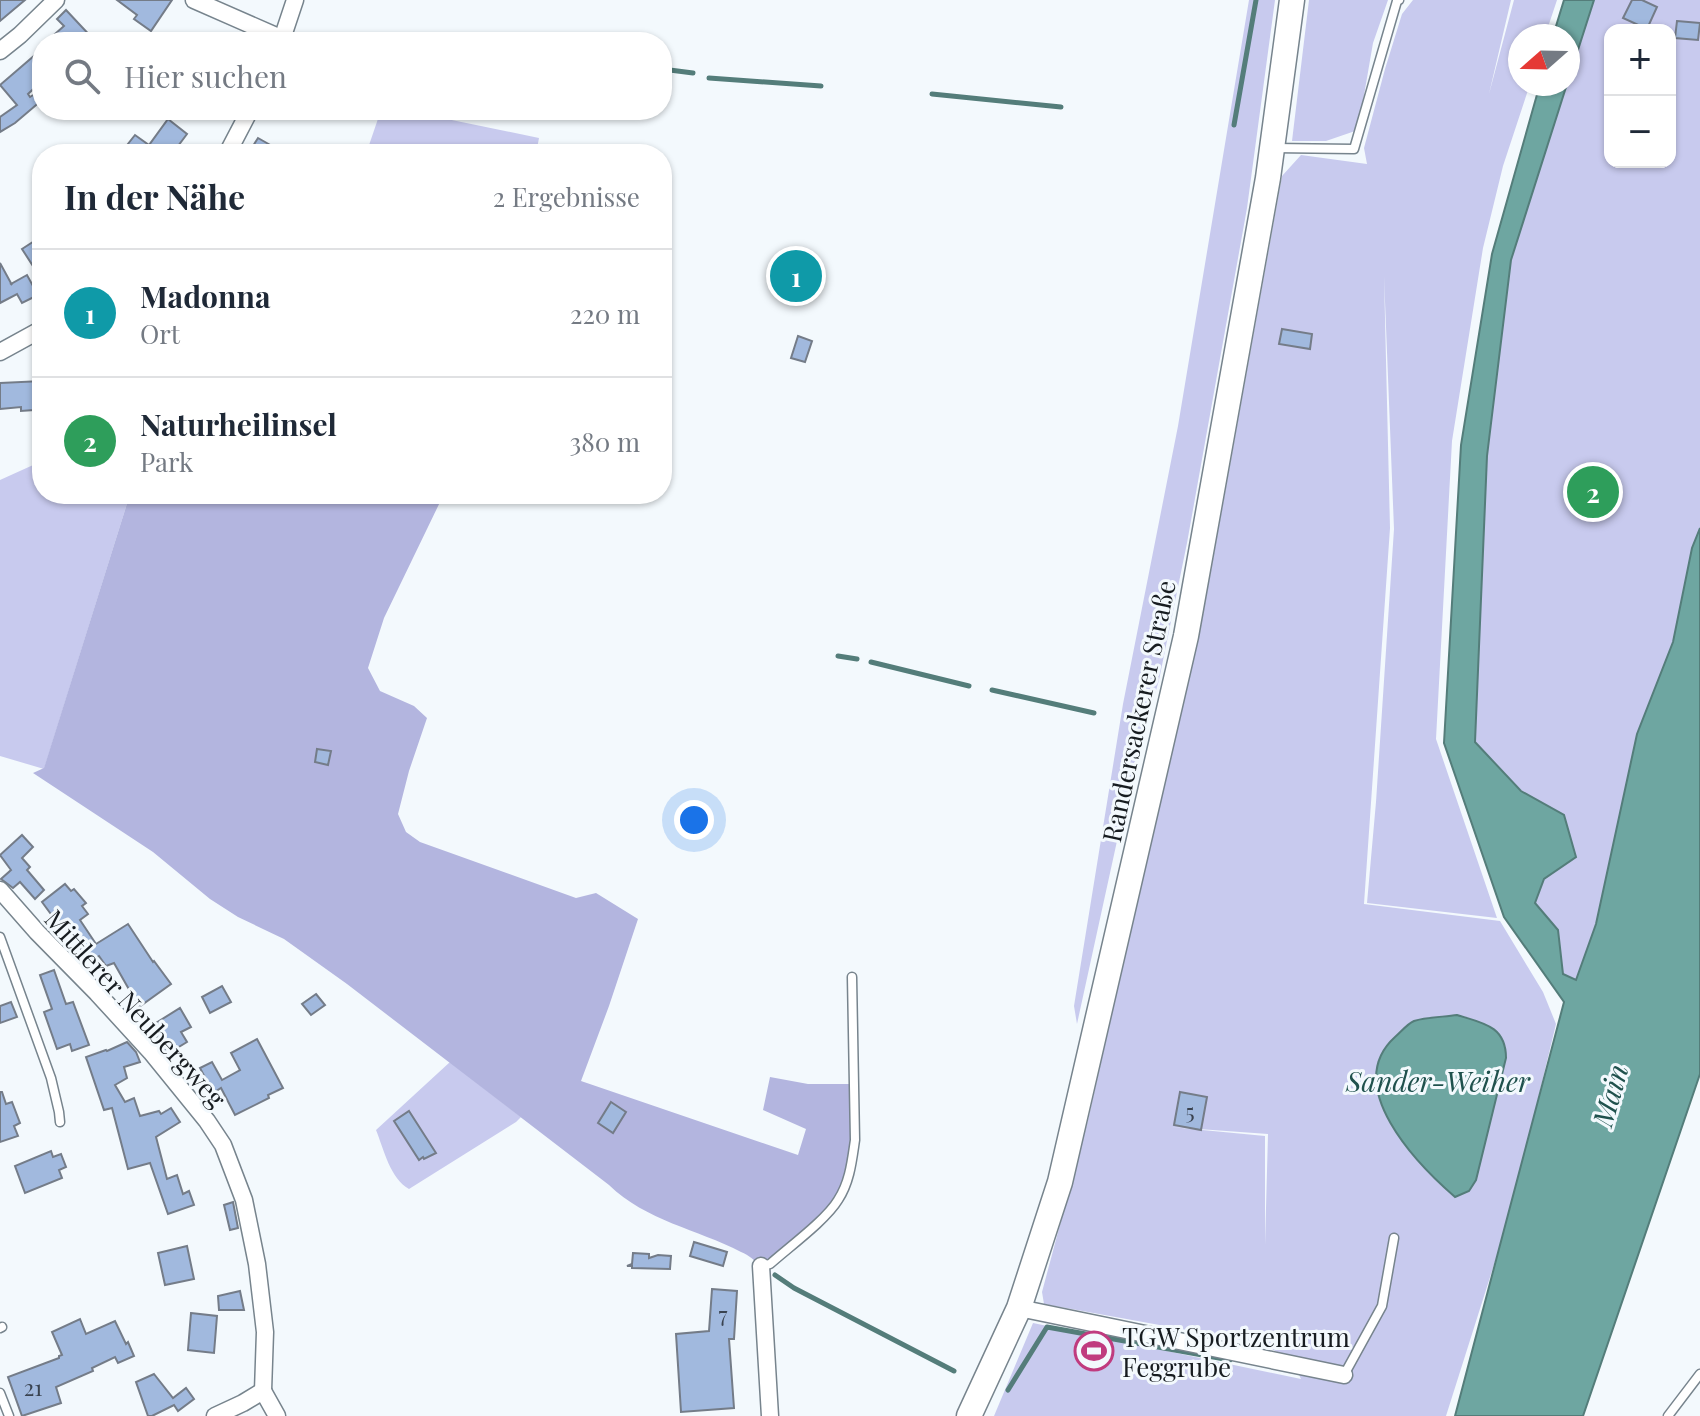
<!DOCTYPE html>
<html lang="de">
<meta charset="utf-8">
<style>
body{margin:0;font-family:"Playfair Display",serif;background:#f2f2f3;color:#1f2937}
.controls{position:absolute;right:24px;top:24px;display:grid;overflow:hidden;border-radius:16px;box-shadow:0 2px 6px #0004}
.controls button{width:72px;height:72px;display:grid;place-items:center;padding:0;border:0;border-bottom:2px solid #e0e1e3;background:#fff;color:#1f2937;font:40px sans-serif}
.compass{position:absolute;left:1508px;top:24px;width:72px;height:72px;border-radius:50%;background:#fff;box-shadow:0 2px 6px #0004;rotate:250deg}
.you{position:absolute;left:694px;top:820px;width:28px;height:28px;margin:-20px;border:6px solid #fff;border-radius:50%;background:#1a73e8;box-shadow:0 0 0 12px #1a73e833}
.badge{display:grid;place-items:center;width:52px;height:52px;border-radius:50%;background:#b45309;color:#fff;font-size:26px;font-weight:700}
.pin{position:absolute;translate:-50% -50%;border:4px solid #fff;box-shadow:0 2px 8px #0006}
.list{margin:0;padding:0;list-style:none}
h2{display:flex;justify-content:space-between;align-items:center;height:104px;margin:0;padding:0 32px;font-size:34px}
h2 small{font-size:26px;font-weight:400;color:#747a83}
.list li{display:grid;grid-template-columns:52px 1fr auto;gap:24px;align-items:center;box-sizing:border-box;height:128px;padding:0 32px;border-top:2px solid #e0e1e3}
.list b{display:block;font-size:30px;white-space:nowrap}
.list p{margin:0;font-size:26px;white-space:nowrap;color:#747a83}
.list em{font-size:26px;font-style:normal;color:#747a83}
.icon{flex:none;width:44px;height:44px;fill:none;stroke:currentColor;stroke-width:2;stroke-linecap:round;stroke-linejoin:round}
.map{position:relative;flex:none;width:1700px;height:1416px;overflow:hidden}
.search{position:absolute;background:#fff;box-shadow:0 2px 6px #0004;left:32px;top:32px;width:640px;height:88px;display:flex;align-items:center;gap:20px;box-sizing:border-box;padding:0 28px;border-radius:32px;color:#747a83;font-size:30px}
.panel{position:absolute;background:#fff;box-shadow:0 2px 6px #0004;left:32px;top:144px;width:640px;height:360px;border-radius:32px}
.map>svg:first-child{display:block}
.green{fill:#c8caee;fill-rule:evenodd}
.forest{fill:#b3b5df}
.water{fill:#6ea6a1;stroke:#547d7a;stroke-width:2}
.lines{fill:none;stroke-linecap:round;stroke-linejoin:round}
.stream{stroke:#547d7a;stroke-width:5}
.building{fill:#a1b9de;stroke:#747c88;stroke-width:2}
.service-casing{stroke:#77848d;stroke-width:11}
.minor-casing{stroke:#77848d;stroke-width:19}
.secondary-casing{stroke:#77848d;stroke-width:27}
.service{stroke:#fff;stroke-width:8}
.minor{stroke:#fff;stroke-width:16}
.secondary{stroke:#fff;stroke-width:24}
.labels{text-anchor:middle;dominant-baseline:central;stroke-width:6;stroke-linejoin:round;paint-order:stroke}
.number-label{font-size:22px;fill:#3a4350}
.street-label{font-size:26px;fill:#171c20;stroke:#f3f9fd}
.poi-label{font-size:26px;fill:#171c20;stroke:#f3f9fd;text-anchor:start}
.water-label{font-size:28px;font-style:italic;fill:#1f514d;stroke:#f3f9fd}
</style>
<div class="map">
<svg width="1700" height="1416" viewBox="0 0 1700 1416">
<rect width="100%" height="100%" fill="#f3f9fd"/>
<!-- green -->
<g class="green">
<polygon points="1249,0 1275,0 1247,208 1187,543 1159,680 1131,777 1077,1024 1074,1006 1123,704 1178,426"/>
<polygon points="1309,0 1388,0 1373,43 1358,130 1326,141 1292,141"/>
<path d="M 1413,0 L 1511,0 L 1489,94 L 1514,0 L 1557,0 L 1545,36 L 1520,36 L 1520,84 L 1530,84 L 1503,166 L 1483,248 L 1452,441 L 1436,739 L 1497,918 L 1367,903 L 1376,802 L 1394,529 L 1384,276 L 1390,528 L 1364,904 L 1500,921 L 1543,992 L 1556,1024 L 1511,1211 L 1446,1416 L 994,1416 L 1033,1323 L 1301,1379 L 1293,1362 L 1264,1344 L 1044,1304 L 1042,1292 L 1088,1120 L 1154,826 L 1199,637 L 1282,176 L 1301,155 L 1367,164 L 1364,148 L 1385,69 L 1402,14 ZM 1171,1127 L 1268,1134 L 1265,1245 L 1265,1136 Z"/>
<path d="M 1594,0 L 1700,0 L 1700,528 L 1692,548 L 1673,642 L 1637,734 L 1596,924 L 1576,980 L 1562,974 L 1558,930 L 1535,903 L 1544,879 L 1576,857 L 1564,815 L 1522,791 L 1475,743 L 1487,456 L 1511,260 ZM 1610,30 L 1670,30 L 1670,162 L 1610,162 Z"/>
<polygon points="381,110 408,111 539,138 536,154 366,154"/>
<polygon points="42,461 42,494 130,494 44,769 0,756 0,480"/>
<path d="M 450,1062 L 521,1117 L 516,1122 L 409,1189 C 390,1178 384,1150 376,1130 Z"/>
</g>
<!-- forest -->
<path class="forest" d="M 130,494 L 438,494 L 441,500 L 384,618 L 368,668 L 380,691 L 414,706 L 427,718 L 409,771 L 398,814 L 406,832 L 420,842 L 576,898 L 596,893 L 638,919 L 609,1006 L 581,1081 L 798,1155 L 806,1129 L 763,1110 L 770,1077 L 808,1084 L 854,1084 L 852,1164 L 828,1213 L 761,1266 C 755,1261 749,1255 741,1252 C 697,1229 646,1221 609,1185 L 347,984 L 284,939 L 238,917 L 210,899 L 153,852 L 33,773 L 44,768 Z"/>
<!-- water -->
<g class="water">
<polygon points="1564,0 1594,0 1568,81 1568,36 1553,36"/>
<polygon points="1540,84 1567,84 1511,260 1487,456 1475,742 1521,791 1564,815 1576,857 1544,879 1535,903 1558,930 1563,974 1576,980 1596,924 1637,734 1673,642 1692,548 1700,528 1700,1074 1583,1416 1455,1416 1564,1002 1504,917 1444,743 1461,445 1492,254"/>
<path d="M 1457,1015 C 1483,1023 1506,1026 1506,1058 L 1476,1180 L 1469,1191 L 1455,1197 C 1417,1164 1341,1086 1395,1037 C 1401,1032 1407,1024 1414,1021 C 1427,1017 1444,1017 1457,1015 Z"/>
</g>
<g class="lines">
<!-- stream -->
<g class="stream">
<polyline points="662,69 693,73"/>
<polyline points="709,78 821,86"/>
<polyline points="932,94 1061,107"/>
<polyline points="1234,125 1256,0"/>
<polyline points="838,656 857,659"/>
<polyline points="871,662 969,686"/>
<polyline points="992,690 1094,713"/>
<polyline points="775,1275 794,1288 954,1371"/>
<polyline points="1008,1390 1047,1327 1230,1360"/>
</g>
</g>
<!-- building -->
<g class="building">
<polygon points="0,0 25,0 0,21"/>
<polygon points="117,0 172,0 151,31 134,19 137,15"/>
<polygon points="1632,0 1642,0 1657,7 1647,29 1623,18"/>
<polygon points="66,10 96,42 46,42 64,26 57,19"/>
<polygon points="1677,21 1700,23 1698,40 1675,38"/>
<polygon points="42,49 42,81 28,94 30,97 38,92 42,100 15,123 0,132 0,117 17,105 0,85"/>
<polygon points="168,119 187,134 172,154 132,154 124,149 135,135 149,145"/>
<polygon points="258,138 286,154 248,154"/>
<polygon points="42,236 42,280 22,249"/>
<polygon points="0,263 12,285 11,284 27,275 38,295 22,303 17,294 0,303"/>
<polygon points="1282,329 1312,334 1310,349 1279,344"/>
<polygon points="798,336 812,341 805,362 791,358"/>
<polygon points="42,381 42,406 34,407 34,410 21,411 21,407 0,409 0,383"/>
<polygon points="317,749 331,751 328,765 315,762"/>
<polygon points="22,835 33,847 22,858 30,867 27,870 44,890 35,899 20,882 13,888 1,879 11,870 0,855"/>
<polygon points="65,884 71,891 74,889 86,903 82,906 88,914 80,920 96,944 128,924 153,962 154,961 171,984 139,1007 114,963 106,966 99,956 89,962 68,929 66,930 58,919 56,921 42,902"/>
<polygon points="54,970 66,1004 73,1002 89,1045 72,1051 70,1044 57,1049 44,1012 52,1009 40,975"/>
<polygon points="222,986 231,1002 210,1013 202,997"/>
<polygon points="316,994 325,1005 311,1015 302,1004"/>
<polygon points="11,1002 17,1017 0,1023 0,1006"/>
<polygon points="180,1008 191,1027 181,1032 187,1042 167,1054 151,1026"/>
<polygon points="257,1039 283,1088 268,1095 269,1098 235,1115 221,1088 213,1093 200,1068 212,1062 222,1080 240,1070 231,1053"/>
<polygon points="127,1042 136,1052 140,1062 124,1067 127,1078 115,1085 125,1102 134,1098 140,1116 159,1111 161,1114 171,1108 180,1122 156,1137 167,1179 177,1175 183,1194 189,1191 194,1205 168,1214 150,1163 128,1169 112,1108 104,1110 86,1057 106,1050 107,1051"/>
<polygon points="0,1092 2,1092 6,1104 12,1102 20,1123 14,1126 18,1136 0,1142"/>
<polygon points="1180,1092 1207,1097 1201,1130 1174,1125"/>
<polygon points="611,1102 626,1112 613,1133 598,1123"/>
<polygon points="409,1111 436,1153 424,1159 423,1157 419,1160 394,1121"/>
<polygon points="51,1151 53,1157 61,1154 66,1167 59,1170 62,1178 25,1193 15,1166"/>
<polygon points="233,1202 238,1228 230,1230 224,1205"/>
<polygon points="694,1242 727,1252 723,1266 690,1256"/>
<polygon points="187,1246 194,1279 165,1285 158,1253"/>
<polygon points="633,1253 649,1254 649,1258 658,1255 671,1256 670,1269 632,1268 632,1266 627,1266 632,1264"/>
<polygon points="712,1289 737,1291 734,1339 729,1339 734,1408 681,1412 676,1334 709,1331"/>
<polygon points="240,1291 244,1310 219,1310 218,1296"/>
<polygon points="191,1313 217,1316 214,1353 188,1350"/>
<polygon points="80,1319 86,1334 115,1321 126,1344 128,1342 134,1356 118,1363 115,1357 92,1368 93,1371 56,1387 61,1403 22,1416 8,1377 59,1358 59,1356 62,1355 52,1332"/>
<polygon points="154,1374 173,1398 186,1388 194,1399 178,1411 174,1405 152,1416 148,1416 136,1382"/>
</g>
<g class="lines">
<!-- service casing -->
<g class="service-casing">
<g id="service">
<polyline points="1273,148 1354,149 1397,1 1399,0"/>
<polyline points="0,937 51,1078 59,1112 60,1122"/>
<path d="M 761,1266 L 770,1264 C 789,1247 826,1220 838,1200 C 850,1182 852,1160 855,1140 L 852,977"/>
<polyline points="0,1328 2,1327"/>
<polyline points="1344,1375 1382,1306 1394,1238"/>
<polyline points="0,1393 9,1416"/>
<polyline points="1668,1416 1700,1374"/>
</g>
</g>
<!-- minor casing -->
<g class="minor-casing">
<g id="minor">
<polyline points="194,0 283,39"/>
<polyline points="281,42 295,0"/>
<polyline points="0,51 20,35 56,0"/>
<polyline points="227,154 250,110"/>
<polyline points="0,352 42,329"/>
<polyline points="0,890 37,932 97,993 151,1052 207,1121 223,1145 244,1200 257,1264 265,1332 263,1391"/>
<polyline points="761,1266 770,1416"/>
<polyline points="1019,1308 1344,1375"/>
<polyline points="263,1391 277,1416"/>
<polyline points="215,1416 243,1403 263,1391"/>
</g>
</g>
<!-- secondary casing -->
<g class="secondary-casing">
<polyline id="secondary" points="969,1416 1019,1308 1060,1182 1186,636 1268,178 1292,0"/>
</g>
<!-- service -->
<use href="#service" class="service"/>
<!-- minor -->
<use href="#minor" class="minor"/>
<!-- secondary -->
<use href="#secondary" class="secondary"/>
</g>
<!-- icons -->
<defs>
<g id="stadium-ring" transform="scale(2)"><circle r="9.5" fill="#f3f9fd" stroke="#c03b7f" stroke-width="1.5"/><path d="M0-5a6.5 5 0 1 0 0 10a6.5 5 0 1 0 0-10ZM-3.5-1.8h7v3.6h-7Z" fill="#c03b7f"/></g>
</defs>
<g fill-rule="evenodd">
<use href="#stadium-ring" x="1094" y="1351"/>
</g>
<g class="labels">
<!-- number labels -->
<g class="number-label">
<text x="1190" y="1111">5</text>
<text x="723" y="1314">7</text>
<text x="33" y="1387">21</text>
</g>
<!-- street labels -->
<g class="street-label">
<text transform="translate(1138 711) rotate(-78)">Randersackerer Straße</text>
<text transform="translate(136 1008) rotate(48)">Mittlerer Neubergweg</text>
</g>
<!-- poi labels -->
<g class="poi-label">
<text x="1122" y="1336">TGW Sportzentrum<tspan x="1122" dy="30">Feggrube</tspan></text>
</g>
<!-- water labels -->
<g class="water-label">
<text x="1438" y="1080">Sander-Weiher</text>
<text transform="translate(1609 1095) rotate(-74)">Main</text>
</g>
</g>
</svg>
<div class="controls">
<button>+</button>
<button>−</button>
</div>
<svg class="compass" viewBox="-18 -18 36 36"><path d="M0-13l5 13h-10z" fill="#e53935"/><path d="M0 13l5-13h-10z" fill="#747a83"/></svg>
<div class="you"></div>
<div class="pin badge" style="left:796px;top:276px;background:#0f9aa8">1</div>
<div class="pin badge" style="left:1593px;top:492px;background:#2e9e5b">2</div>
<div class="search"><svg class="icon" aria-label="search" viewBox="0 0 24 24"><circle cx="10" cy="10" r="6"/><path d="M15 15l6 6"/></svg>Hier suchen</div>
<section class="panel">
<h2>In der Nähe<small>2 Ergebnisse</small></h2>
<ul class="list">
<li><span class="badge" style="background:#0f9aa8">1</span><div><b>Madonna</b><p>Ort</p></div><em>220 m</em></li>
<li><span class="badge" style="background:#2e9e5b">2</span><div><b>Naturheilinsel</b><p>Park</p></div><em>380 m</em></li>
</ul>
</section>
</div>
